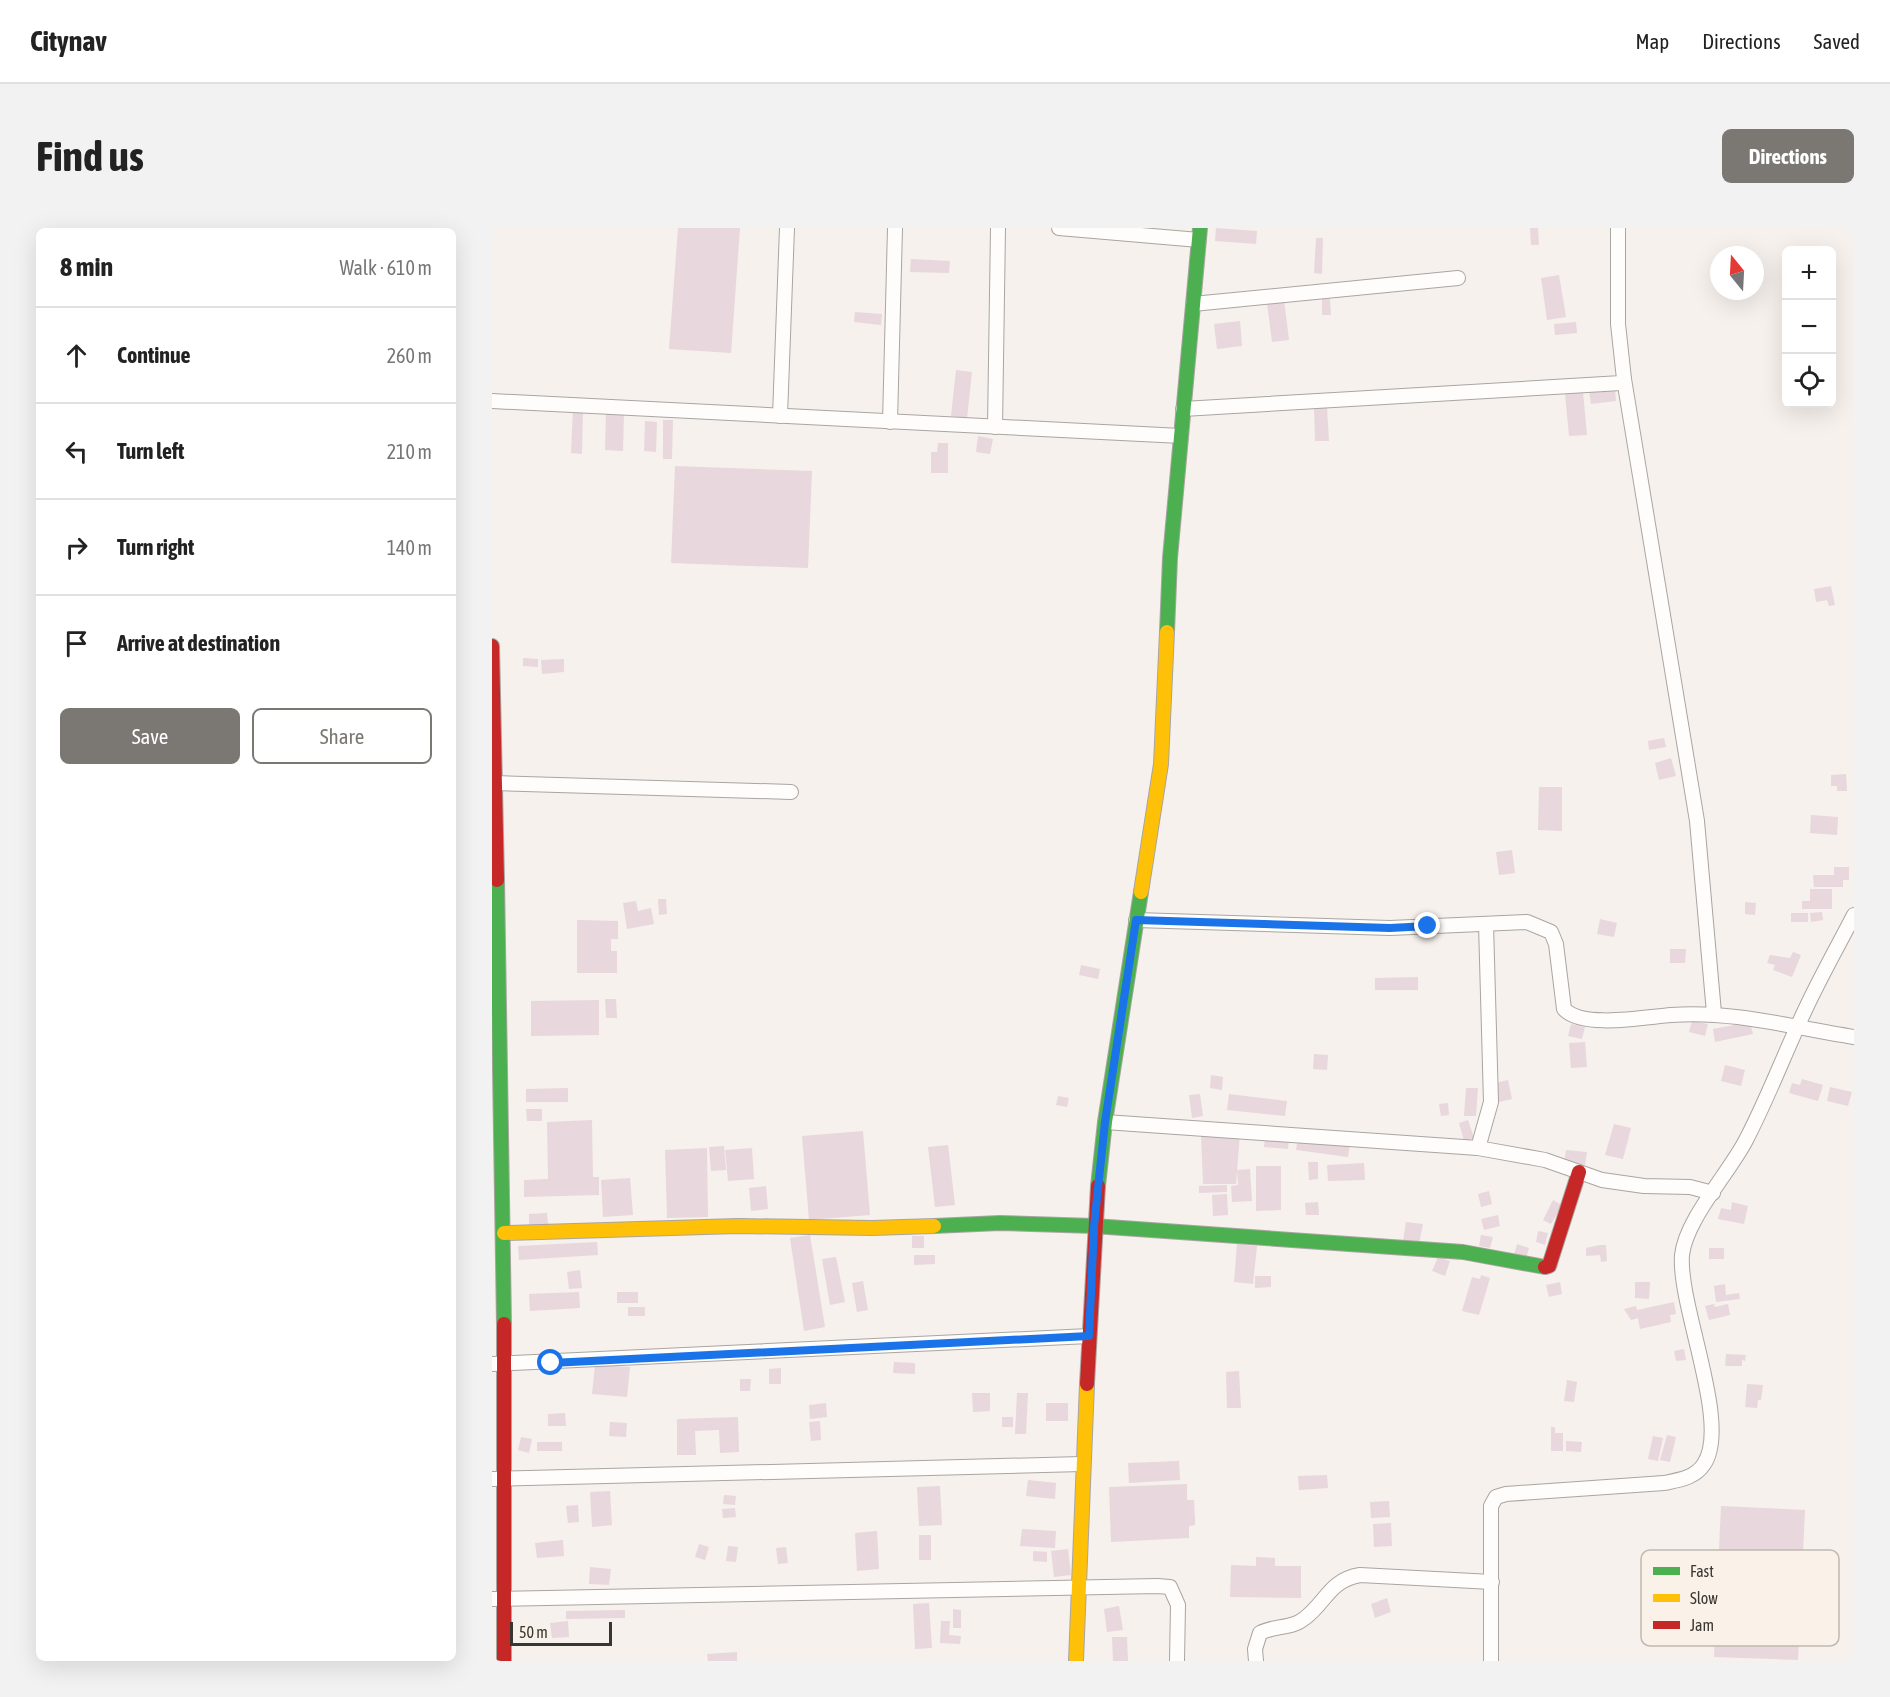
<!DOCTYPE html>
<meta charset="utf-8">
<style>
body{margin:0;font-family:"Asap Condensed",sans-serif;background:#f2f2f2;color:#222}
.controls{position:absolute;right:18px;top:18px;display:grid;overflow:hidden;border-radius:9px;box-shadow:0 6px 24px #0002}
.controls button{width:54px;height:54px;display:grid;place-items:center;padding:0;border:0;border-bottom:2px solid #e0e0e0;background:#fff;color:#222;font:30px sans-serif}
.compass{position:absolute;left:1218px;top:18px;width:54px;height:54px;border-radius:50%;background:#fff;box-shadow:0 6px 24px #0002;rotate:342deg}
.scale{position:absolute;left:18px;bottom:15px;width:102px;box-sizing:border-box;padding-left:6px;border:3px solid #393632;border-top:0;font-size:16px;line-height:21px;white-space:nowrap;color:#393632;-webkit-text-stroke:4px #faf1e8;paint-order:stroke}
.stop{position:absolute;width:18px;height:18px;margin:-14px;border:4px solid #1a73e8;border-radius:50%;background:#fff}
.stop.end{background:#1a73e8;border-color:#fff;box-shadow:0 2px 6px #0008}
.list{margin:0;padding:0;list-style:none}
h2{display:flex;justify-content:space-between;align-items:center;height:78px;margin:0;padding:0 24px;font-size:26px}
h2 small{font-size:20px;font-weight:400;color:#767676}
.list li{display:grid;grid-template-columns:39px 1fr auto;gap:18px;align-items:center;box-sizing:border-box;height:96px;padding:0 24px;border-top:2px solid #e0e0e0}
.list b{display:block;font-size:22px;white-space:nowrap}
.list em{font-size:20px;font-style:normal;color:#767676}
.actions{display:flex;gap:12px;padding:18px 24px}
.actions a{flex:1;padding:14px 0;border:2px solid #7b7773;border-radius:9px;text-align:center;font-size:21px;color:#7b7773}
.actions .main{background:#7b7773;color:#fff}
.icon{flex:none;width:33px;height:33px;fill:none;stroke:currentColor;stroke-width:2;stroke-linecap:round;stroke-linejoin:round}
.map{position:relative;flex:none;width:1362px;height:1433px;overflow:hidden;border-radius:9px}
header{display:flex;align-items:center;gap:36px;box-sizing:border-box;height:84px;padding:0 30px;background:#fff;border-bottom:2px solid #e0e0e0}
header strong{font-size:28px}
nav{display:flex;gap:33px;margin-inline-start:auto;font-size:21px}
.intro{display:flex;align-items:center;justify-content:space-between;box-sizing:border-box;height:144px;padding:0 36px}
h1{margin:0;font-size:42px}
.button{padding:15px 27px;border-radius:9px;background:#7b7773;color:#fff;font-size:21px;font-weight:700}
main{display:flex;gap:36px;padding:0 36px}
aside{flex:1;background:#fff;border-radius:9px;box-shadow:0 6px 24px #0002}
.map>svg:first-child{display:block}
.building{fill:#e8d7dd}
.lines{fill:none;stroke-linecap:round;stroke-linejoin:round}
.street-casing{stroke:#a9a5a1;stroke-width:16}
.fast-casing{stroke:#a9a5a1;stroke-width:16}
.slow-casing{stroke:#a9a5a1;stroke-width:16}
.jam-casing{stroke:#a9a5a1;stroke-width:16}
.street{stroke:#fefdfc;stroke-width:14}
.fast{stroke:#4caf50;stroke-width:14}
.slow{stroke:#ffc107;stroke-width:14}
.jam{stroke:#c62828;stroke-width:14}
.route{stroke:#1a73e8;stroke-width:8}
.key{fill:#faf1e8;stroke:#c0b9b1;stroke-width:1.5}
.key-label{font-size:16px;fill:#393632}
</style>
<header>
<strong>Citynav</strong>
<nav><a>Map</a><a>Directions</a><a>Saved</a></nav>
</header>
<div class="intro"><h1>Find us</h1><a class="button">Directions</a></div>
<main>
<aside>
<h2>8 min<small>Walk · 610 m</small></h2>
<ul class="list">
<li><svg class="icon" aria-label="ahead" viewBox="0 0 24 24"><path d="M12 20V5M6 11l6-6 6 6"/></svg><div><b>Continue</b></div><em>260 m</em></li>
<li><svg class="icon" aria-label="left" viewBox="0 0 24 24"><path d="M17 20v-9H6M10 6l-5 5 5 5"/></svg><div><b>Turn left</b></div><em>210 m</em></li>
<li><svg class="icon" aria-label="right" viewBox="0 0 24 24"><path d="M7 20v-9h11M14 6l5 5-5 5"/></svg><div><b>Turn right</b></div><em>140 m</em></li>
<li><svg class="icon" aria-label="arrive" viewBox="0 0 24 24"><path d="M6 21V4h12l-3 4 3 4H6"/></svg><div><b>Arrive at destination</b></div></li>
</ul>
<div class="actions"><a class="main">Save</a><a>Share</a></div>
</aside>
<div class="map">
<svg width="1362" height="1433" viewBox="0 0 1362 1433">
<rect width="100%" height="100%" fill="#f6f1ec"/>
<!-- building -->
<g class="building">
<polygon points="186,0 248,0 239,125 177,121"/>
<polygon points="724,0 765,3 764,16 723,13"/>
<polygon points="1038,0 1046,0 1047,17 1039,17"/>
<polygon points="824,10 831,10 830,46 822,45"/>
<polygon points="419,31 458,33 457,45 418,44"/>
<polygon points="1067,47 1074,89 1055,92 1049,50"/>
<polygon points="830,71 838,71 839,87 830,87"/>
<polygon points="792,72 797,112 780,114 775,75"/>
<polygon points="363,84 390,86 389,97 362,94"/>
<polygon points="748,93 750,118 725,121 722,96"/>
<polygon points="1084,94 1085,105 1063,107 1062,96"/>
<polygon points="464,142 480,144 475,190 459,188"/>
<polygon points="1123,160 1124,173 1099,176 1097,163"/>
<polygon points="1091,164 1095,207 1077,208 1073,166"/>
<polygon points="822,179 835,179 837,213 823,213"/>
<polygon points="81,180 91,180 90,226 79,225"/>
<polygon points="114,184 132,184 131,223 113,222"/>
<polygon points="171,192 181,192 180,231 171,231"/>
<polygon points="153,193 165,194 164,224 152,223"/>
<polygon points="486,208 501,211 498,226 484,224"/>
<polygon points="446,215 456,215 456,245 439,245 439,224 445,224"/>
<polygon points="183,238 320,243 316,340 179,335"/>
<polygon points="1339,358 1343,377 1337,378 1335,372 1324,374 1322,361"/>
<polygon points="31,430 46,431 46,439 31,438"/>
<polygon points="72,431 72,444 50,446 49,432"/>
<polygon points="1172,510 1174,519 1157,522 1156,513"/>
<polygon points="1179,530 1184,548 1167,552 1163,535"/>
<polygon points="1354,546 1355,563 1345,563 1345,558 1339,558 1339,547"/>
<polygon points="1047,559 1070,559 1070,603 1046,602"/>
<polygon points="1319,587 1346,589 1345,607 1318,605"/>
<polygon points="1020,622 1023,645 1007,647 1004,624"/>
<polygon points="1342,639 1357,639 1357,652 1351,652 1351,659 1322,659 1321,647 1342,647"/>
<polygon points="1318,661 1340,661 1340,681 1310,681 1310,673 1318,673"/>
<polygon points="166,671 174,671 175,686 167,687"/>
<polygon points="144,673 146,683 159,680 162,696 135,701 131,675"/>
<polygon points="1253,674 1264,675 1263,687 1253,686"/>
<polygon points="1330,684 1331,692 1319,694 1318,685"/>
<rect x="1299" y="685" width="17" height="9"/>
<polygon points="1108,691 1125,695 1122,709 1105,706"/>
<polygon points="85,692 126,693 126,711 119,711 119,723 125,723 125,745 85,745"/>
<polygon points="1178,721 1194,721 1193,735 1178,735"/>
<polygon points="1301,724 1309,727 1300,749 1281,742 1283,737 1275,735 1278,727 1298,730"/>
<polygon points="589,737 608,741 606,751 587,747"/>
<polygon points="926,749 926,762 883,762 883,750"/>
<polygon points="113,771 124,771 125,790 114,790"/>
<polygon points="107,772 107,807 39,808 39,773"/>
<polygon points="1200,793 1216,796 1213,808 1197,804"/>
<polygon points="1258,794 1261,806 1223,814 1221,801"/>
<polygon points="1079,796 1093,799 1090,811 1076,808"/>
<polygon points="1093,814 1095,839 1079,840 1077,815"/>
<polygon points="822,826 836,827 835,842 821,841"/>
<polygon points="1233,837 1253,842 1249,858 1229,853"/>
<polygon points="719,847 731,849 730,862 718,860"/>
<polygon points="1310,851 1331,857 1326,873 1297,865 1300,855 1308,857"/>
<polygon points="1016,852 1020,871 1007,874 1003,855"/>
<polygon points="1338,859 1360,864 1356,878 1335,873"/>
<polygon points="76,860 76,874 34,874 34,861"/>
<polygon points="974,860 986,860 984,888 972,888"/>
<polygon points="708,866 711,888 700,890 697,867"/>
<polygon points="737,866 795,873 793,888 735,882"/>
<polygon points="566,868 577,870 575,879 564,877"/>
<polygon points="956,875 957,887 949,888 947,876"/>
<polygon points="34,881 50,881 50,893 35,893"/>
<polygon points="100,892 101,949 107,949 107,967 32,969 32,952 56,951 55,894"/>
<polygon points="976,892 982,910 972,913 967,895"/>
<polygon points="1122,896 1139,900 1131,931 1113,927"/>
<polygon points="371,903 378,987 317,992 310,908"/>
<polygon points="748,905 744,956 711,956 709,907"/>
<polygon points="773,908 797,911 796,921 772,919"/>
<polygon points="806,910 858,916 856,929 804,922"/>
<polygon points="456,917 463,977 443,979 436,919"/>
<polygon points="232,918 234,942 219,943 217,919"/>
<polygon points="215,920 216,989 175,990 173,922"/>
<polygon points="260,920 262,951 236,953 233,922"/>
<polygon points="1074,922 1095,924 1093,937 1072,935"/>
<polygon points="816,934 826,934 826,951 817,952"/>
<polygon points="872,935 873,952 836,953 835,937"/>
<polygon points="764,938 789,938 789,982 764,983"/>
<polygon points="758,941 760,973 740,974 739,958 746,957 745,942"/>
<polygon points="138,950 141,987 111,989 109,952"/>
<polygon points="735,957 735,964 707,965 707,958"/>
<polygon points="274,958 276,981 259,983 257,960"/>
<polygon points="997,963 1000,976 989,979 986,966"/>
<polygon points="735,966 736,987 721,988 720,967"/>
<polygon points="1061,972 1070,977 1059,996 1051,992"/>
<polygon points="826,974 827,987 814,987 813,975"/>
<polygon points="1240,974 1256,978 1252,996 1226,991 1229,980 1239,982"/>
<polygon points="55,985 56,996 37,997 37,986"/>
<polygon points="1006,987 1008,998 992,1002 989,991"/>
<polygon points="914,994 931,996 927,1016 911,1013"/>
<polygon points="1046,1003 1056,1005 1053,1017 1044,1014"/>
<polygon points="318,1007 333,1099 312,1103 298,1010"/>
<polygon points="989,1007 1001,1009 998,1020 987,1018"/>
<rect x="420" y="1008" width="12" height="12"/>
<polygon points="105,1014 106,1027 27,1032 26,1018"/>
<polygon points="745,1016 765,1018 761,1056 742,1054"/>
<polygon points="1025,1016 1037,1020 1033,1034 1021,1031"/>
<polygon points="1108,1017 1114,1017 1115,1033 1109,1034 1108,1027 1094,1028 1094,1020"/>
<rect x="1217" y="1020" width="15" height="11"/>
<polygon points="422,1027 443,1027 443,1036 422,1037"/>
<polygon points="344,1029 353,1074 338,1077 330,1031"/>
<polygon points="946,1029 958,1033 953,1048 940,1043"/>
<polygon points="88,1042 90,1060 77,1061 75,1044"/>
<polygon points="989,1047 998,1050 987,1087 970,1083 980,1049 988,1051"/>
<polygon points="763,1048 779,1048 779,1059 763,1060"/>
<polygon points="371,1053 376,1082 365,1084 360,1055"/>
<polygon points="1068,1054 1070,1066 1057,1069 1054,1057"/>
<polygon points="1143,1054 1158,1054 1157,1071 1143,1070"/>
<polygon points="1233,1056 1234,1067 1247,1065 1248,1071 1224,1074 1222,1058"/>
<polygon points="87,1064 88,1080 38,1083 37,1066"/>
<rect x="125" y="1064" width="21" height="11"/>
<polygon points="1182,1074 1184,1086 1178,1087 1179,1094 1148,1101 1146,1090 1139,1092 1132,1081 1144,1078 1145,1082"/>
<polygon points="1222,1076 1223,1079 1236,1076 1238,1087 1217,1092 1213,1078"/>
<rect x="136" y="1079" width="17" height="9"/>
<polygon points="1192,1121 1194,1132 1184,1133 1182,1123"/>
<polygon points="1234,1126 1254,1127 1253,1133 1250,1132 1250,1138 1233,1138"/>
<polygon points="402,1134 423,1135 423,1146 401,1145"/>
<polygon points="103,1137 138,1139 135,1169 100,1166"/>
<polygon points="289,1140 289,1156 277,1156 277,1141"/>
<polygon points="747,1143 749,1180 735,1180 734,1144"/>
<polygon points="248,1151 259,1151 258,1163 248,1163"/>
<polygon points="1075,1152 1085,1154 1082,1174 1072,1173"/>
<polygon points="1255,1156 1271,1157 1269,1172 1266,1172 1265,1180 1253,1179"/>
<polygon points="480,1165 498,1165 498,1183 481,1184"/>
<polygon points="525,1165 536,1165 534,1206 523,1206"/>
<polygon points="334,1175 335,1189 318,1191 317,1177"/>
<rect x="554" y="1175" width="22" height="18"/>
<polygon points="73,1185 74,1198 56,1198 56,1186"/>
<polygon points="246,1189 247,1224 228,1225 227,1202 203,1203 204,1227 185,1227 185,1191"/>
<rect x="510" y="1189" width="11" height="10"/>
<polygon points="328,1193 329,1212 319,1213 317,1194"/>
<polygon points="118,1194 135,1195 134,1209 117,1208"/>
<polygon points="1059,1199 1063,1199 1063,1205 1071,1205 1071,1223 1059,1223"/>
<polygon points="1175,1207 1184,1209 1178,1234 1168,1232"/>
<polygon points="1161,1208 1171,1210 1166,1233 1156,1231"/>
<polygon points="29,1209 40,1211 37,1225 26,1222"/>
<polygon points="1074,1213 1090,1214 1089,1224 1074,1223"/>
<rect x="45" y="1214" width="25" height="9"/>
<polygon points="687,1233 688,1252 637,1255 636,1235"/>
<polygon points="835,1247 836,1260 807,1262 806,1248"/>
<polygon points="536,1252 564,1255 563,1271 534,1268"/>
<polygon points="695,1256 695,1272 702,1272 703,1291 703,1297 697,1298 697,1310 619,1314 617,1259"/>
<polygon points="448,1258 450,1297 427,1298 425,1259"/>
<polygon points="118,1263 120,1297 100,1299 98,1264"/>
<polygon points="232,1267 244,1268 243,1277 231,1276"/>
<polygon points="897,1273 898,1289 879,1290 878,1274"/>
<polygon points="86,1277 87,1294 76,1295 74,1278"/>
<polygon points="1229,1278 1313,1282 1306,1432 1222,1429"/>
<polygon points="243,1280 244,1289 231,1290 230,1281"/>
<polygon points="899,1295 900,1318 882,1319 881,1296"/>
<polygon points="530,1301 564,1303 563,1320 528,1318"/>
<polygon points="385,1303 387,1341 365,1343 363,1305"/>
<rect x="427" y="1307" width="12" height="25"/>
<polygon points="71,1312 72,1328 45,1330 43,1315"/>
<polygon points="207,1316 217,1319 213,1332 203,1329"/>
<polygon points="236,1318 246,1319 244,1334 234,1333"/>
<polygon points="294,1319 296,1335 286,1336 284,1320"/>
<polygon points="576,1321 579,1347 562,1349 559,1323"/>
<polygon points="541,1323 555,1324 555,1334 541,1333"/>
<polygon points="764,1329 783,1330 783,1338 809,1338 809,1370 738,1369 739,1337 764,1338"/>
<polygon points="98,1339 119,1341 117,1357 97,1356"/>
<polygon points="895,1370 899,1384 883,1390 879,1376"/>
<polygon points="437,1375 440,1420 423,1421 421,1376"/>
<polygon points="627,1378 631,1402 615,1404 612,1381"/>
<polygon points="461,1381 469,1382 469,1400 461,1400"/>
<polygon points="133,1382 133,1390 74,1391 74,1383"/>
<polygon points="76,1393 77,1409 60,1410 58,1395"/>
<polygon points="449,1393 458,1393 457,1407 469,1408 468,1416 448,1415"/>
<polygon points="620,1409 635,1409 636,1433 621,1433"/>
<polygon points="245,1424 245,1433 216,1433 215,1426"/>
</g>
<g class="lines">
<!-- street casing -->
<g class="street-casing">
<g id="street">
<polyline points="567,0 707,12"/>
<polyline points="701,76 966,50"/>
<polyline points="1132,151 1205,593 1222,785"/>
<polyline points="0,173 689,208"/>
<polyline points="691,181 1129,155 1132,151 1126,96 1126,0"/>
<polyline points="288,188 295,0"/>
<polyline points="398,194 403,0"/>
<polyline points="503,199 506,0"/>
<polyline points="3,555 299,564"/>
<path d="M 644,692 L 898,700 L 1035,694 L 1059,704 L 1064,716 L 1072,781 C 1091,801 1153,789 1179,787 C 1241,782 1302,800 1362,809"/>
<polyline points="613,894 986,920 1053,932 1110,952 1152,958 1198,959 1221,965"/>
<polyline points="986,920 999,874 994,696"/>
<polyline points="0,1136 597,1108"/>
<polyline points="0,1251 590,1236"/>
<polyline points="0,1371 665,1358 678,1359 686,1377 685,1433"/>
<path d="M 764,1433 L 763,1421 L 768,1405 C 783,1397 800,1401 813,1390 C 834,1374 838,1352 868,1347 L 1000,1354"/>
<path d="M 999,1433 L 999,1278 L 1004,1269 L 1014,1266 L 1172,1255 C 1187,1252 1203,1250 1212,1236 C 1239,1196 1186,1078 1190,1027 C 1194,991 1237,945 1254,912 C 1276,870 1293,824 1314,780 C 1329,748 1346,718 1362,687"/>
</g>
</g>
<!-- fast casing -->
<g class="fast-casing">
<g id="fast">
<polyline points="675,404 678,330 708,0"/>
<polyline points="5,652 12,1096"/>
<polyline points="606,958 613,894 649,664"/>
<polyline points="442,998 508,995 602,998 971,1024 1053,1039"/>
</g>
</g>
<!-- slow casing -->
<g class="slow-casing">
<g id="slow">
<polyline points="649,664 669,536 675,404"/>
<polyline points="12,1005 246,998 380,1000 442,998"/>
<polyline points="584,1433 595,1156"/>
</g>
</g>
<!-- jam casing -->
<g class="jam-casing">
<g id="jam">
<polyline points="0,418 5,652"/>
<polyline points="1053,1039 1057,1038 1087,944"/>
<polyline points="12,1096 12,1433"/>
<polyline points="595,1156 606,958"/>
</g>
</g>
<!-- street -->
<use href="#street" class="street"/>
<!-- fast -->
<use href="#fast" class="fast"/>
<!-- slow -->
<use href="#slow" class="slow"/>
<!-- jam -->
<use href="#jam" class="jam"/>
</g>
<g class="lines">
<!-- route -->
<polyline class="route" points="59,1135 597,1108 602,998 613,894 644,692 898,700 936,698"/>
</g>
<!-- legend -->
<rect x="1149" y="1322" width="198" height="96" rx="9" class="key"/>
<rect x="1161" y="1339" width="27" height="8" fill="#4caf50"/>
<rect x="1161" y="1366" width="27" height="8" fill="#ffc107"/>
<rect x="1161" y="1393" width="27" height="8" fill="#c62828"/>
<g class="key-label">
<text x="1198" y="1349">Fast</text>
<text x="1198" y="1376">Slow</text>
<text x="1198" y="1403">Jam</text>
</g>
</svg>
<div class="controls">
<button>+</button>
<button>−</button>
<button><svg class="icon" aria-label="locate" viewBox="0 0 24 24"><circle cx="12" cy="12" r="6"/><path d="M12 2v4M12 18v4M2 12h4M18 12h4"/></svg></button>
</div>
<svg class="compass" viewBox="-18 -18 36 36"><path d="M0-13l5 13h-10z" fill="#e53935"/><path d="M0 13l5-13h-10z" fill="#767676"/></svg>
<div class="scale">50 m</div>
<div class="stop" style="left:59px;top:1135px"></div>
<div class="stop end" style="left:936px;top:698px"></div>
</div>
</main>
